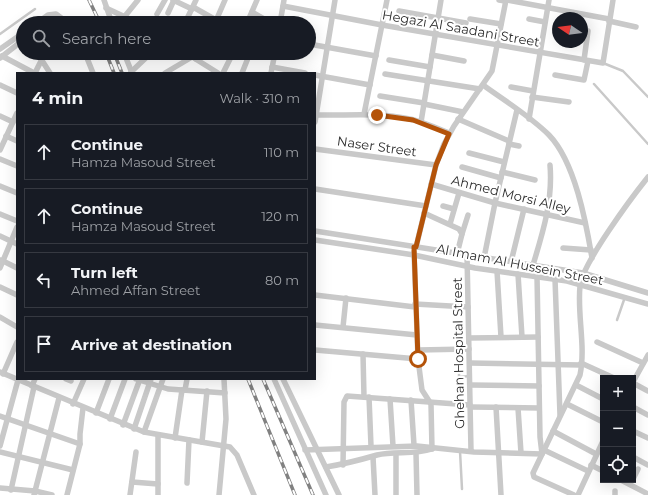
<!DOCTYPE html>
<meta charset="utf-8">
<style>
body{margin:0;font-family:Montserrat,sans-serif;background:#20242c;color:#f1f3f6}
.controls{position:absolute;right:12px;bottom:12px;display:grid;overflow:hidden;border-radius:0px;box-shadow:0 4px 16px #0002}
.controls button{width:36px;height:36px;display:grid;place-items:center;padding:0;border:0;border-bottom:1px solid #363941;background:#171b24;color:#f1f3f6;font:20px sans-serif}
.compass{position:absolute;left:552px;top:12px;width:36px;height:36px;border-radius:50%;background:#171b24;box-shadow:0 4px 16px #0002;rotate:283deg}
.stop{position:absolute;width:12px;height:12px;margin:-9px;border:3px solid #b45309;border-radius:50%;background:#fff}
.stop.end{background:#b45309;border-color:#fff;box-shadow:0 1px 4px #0008}
.list{margin:0;padding:0;list-style:none}
h2{display:flex;justify-content:space-between;align-items:center;height:52px;margin:0;padding:0 16px;font-size:17px}
h2 small{font-size:13px;font-weight:400;color:#9ea1a6}
.list li{display:grid;grid-template-columns:26px 1fr auto;gap:12px;align-items:center;box-sizing:border-box;height:56px;margin:0 8px 8px;padding:0 8px;border:1px solid #363941;border-radius:0px}
.list b{display:block;font-size:15px;white-space:nowrap}
.list p{margin:0;font-size:13px;white-space:nowrap;color:#9ea1a6}
.list em{font-size:13px;font-style:normal;color:#9ea1a6}
.icon{flex:none;width:22px;height:22px;fill:none;stroke:currentColor;stroke-width:2;stroke-linecap:round;stroke-linejoin:round}
.map{position:relative;flex:none;width:648px;height:495px;overflow:hidden}
.search{position:absolute;background:#171b24;box-shadow:0 4px 16px #0002;left:16px;top:16px;width:300px;height:44px;display:flex;align-items:center;gap:10px;box-sizing:border-box;padding:0 14px;border-radius:22px;color:#9ea1a6;font-size:15px}
.panel{position:absolute;background:#171b24;box-shadow:0 4px 16px #0002;left:16px;top:72px;width:300px;height:308px;border-radius:0px}
.map>svg:first-child{display:block}
.lines{fill:none;stroke-linecap:round;stroke-linejoin:round}
.service{stroke:#c9c9c9;stroke-width:2.5}
.minor{stroke:#c9c9c9;stroke-width:5.5}
.rail-casing{stroke:#818181;stroke-width:3.5}
.rail{stroke:#fff;stroke-width:2;stroke-dasharray:6;stroke-linecap:butt}
.route{stroke:#b45309;stroke-width:5}
.labels{text-anchor:middle;dominant-baseline:central;stroke-width:4;stroke-linejoin:round;paint-order:stroke}
.street-label{font-size:13px;fill:#2c2c2c;stroke:#fff}
</style>
<div class="map">
<svg width="648" height="495" viewBox="0 0 648 495">
<rect width="100%" height="100%" fill="#fff"/>
<g class="lines">
<!-- service -->
<g class="service">
<polyline points="0,34 35,9"/>
<polyline points="603,63 623,71 648,97"/>
<polyline points="594,84 648,144"/>
<polyline points="617,320 625,297"/>
<polyline points="459,372 459,382"/>
<polyline points="459,377 470,376"/>
<polyline points="460,451 462,489"/>
</g>
<!-- minor -->
<g class="minor">
<polyline points="104,0 112,23"/>
<polyline points="173,0 192,9"/>
<polyline points="499,0 505,1"/>
<polyline points="507,0 609,19"/>
<polyline points="283,6 382,25 603,63 613,0"/>
<polyline points="193,7 216,20"/>
<polyline points="106,8 138,23"/>
<polyline points="399,11 466,23"/>
<polyline points="252,12 264,19"/>
<polyline points="168,13 174,0"/>
<polyline points="157,14 165,0"/>
<polyline points="125,16 138,0"/>
<polyline points="470,19 501,24"/>
<polyline points="529,19 545,22"/>
<polyline points="609,21 636,27"/>
<polyline points="37,23 48,15 56,14 68,23"/>
<polyline points="45,23 51,21 57,23"/>
<polyline points="185,23 196,0"/>
<polyline points="215,23 225,0"/>
<polyline points="247,23 257,0"/>
<polyline points="280,23 284,0"/>
<polyline points="309,44 376,56"/>
<polyline points="0,49 23,33"/>
<polyline points="85,53 93,73"/>
<polyline points="89,53 100,55 110,53"/>
<polyline points="124,53 132,73"/>
<polyline points="186,53 218,73"/>
<polyline points="432,55 464,61"/>
<polyline points="2,56 34,73"/>
<polyline points="0,58 23,40"/>
<polyline points="41,59 50,73"/>
<polyline points="196,59 199,53"/>
<polyline points="389,60 430,67"/>
<polyline points="584,60 588,31"/>
<polyline points="272,67 305,73"/>
<polyline points="131,72 151,53"/>
<polyline points="35,73 45,53"/>
<polyline points="165,73 192,57"/>
<polyline points="223,73 233,53"/>
<polyline points="242,73 250,53"/>
<polyline points="271,73 275,53"/>
<polyline points="385,74 480,89"/>
<polyline points="315,75 370,85"/>
<polyline points="555,75 584,80 588,61"/>
<polyline points="0,85 17,93"/>
<path d="M 483,85 C 505,101 530,116 549,135 C 575,162 586,222 592,258"/>
<polyline points="511,87 533,91"/>
<polyline points="380,96 424,103"/>
<polyline points="532,97 569,102"/>
<polyline points="424,104 463,112"/>
<polyline points="364,114 387,0"/>
<path d="M 315,115 C 350,116 386,111 421,122 C 430,125 440,129 449,133"/>
<polyline points="0,116 13,122"/>
<polyline points="458,119 509,141"/>
<polyline points="529,119 549,0"/>
<polyline points="315,122 335,0"/>
<polyline points="421,122 441,0"/>
<polyline points="6,136 17,141"/>
<polyline points="509,144 519,146"/>
<polyline points="315,149 436,165"/>
<polyline points="0,150 17,113"/>
<polyline points="469,153 504,162"/>
<polyline points="0,159 17,166"/>
<polyline points="462,167 501,178"/>
<polyline points="502,172 535,180"/>
<polyline points="431,184 495,203 585,223"/>
<polyline points="0,186 17,193"/>
<polyline points="315,189 426,206"/>
<polyline points="443,206 454,209"/>
<polyline points="424,213 459,229 462,234 457,254"/>
<polyline points="0,214 17,221"/>
<polyline points="450,224 459,193"/>
<polyline points="315,231 583,273 648,293"/>
<polyline points="462,234 468,215"/>
<polyline points="0,236 17,244"/>
<polyline points="315,240 414,255 475,268 567,281 648,304"/>
<polyline points="416,247 436,165 444,144 454,126 492,71 506,0"/>
<polyline points="563,248 591,250"/>
<polyline points="414,252 418,359 422,390 431,404 432,449"/>
<polyline points="467,255 471,451"/>
<polyline points="484,258 495,203 517,110"/>
<polyline points="1,260 17,268"/>
<polyline points="511,262 524,209"/>
<path d="M 533,265 C 543,232 553,200 550,165"/>
<polyline points="0,268 17,227"/>
<polyline points="497,271 501,337"/>
<polyline points="518,274 522,337"/>
<polyline points="555,279 560,415"/>
<polyline points="0,287 17,295"/>
<polyline points="315,295 415,307"/>
<polyline points="415,304 468,307"/>
<polyline points="0,317 17,327"/>
<polyline points="315,325 417,335"/>
<polyline points="343,327 346,298"/>
<polyline points="469,338 538,337"/>
<polyline points="597,342 643,363"/>
<polyline points="315,350 418,359"/>
<polyline points="418,350 469,349"/>
<polyline points="363,354 364,397"/>
<polyline points="470,363 581,365"/>
<polyline points="581,363 614,378"/>
<polyline points="0,372 144,432 230,447 237,455 254,495"/>
<polyline points="3,374 17,342"/>
<polyline points="66,379 71,381"/>
<polyline points="136,379 168,389 225,393"/>
<polyline points="274,379 326,495"/>
<polyline points="283,379 339,495"/>
<polyline points="633,382 648,355"/>
<polyline points="633,383 648,391"/>
<polyline points="470,385 539,386"/>
<polyline points="576,385 603,399"/>
<polyline points="32,386 35,379"/>
<polyline points="185,390 187,379"/>
<polyline points="369,397 371,446"/>
<polyline points="390,399 393,446"/>
<polyline points="411,400 414,445"/>
<polyline points="73,404 84,379"/>
<polyline points="567,404 603,422"/>
<polyline points="471,407 539,408"/>
<polyline points="496,407 501,495"/>
<polyline points="633,407 648,415"/>
<polyline points="518,408 521,453"/>
<polyline points="96,413 109,379"/>
<polyline points="0,416 80,444"/>
<polyline points="110,419 125,379"/>
<polyline points="123,425 140,379"/>
<polyline points="134,429 151,379"/>
<polyline points="553,431 596,454"/>
<polyline points="633,431 648,438"/>
<polyline points="144,432 163,379"/>
<polyline points="175,438 182,390"/>
<polyline points="202,442 207,391"/>
<polyline points="0,446 18,380"/>
<polyline points="305,450 417,446 474,452 542,454 540,437 537,276"/>
<polyline points="544,450 588,471"/>
<polyline points="0,452 73,470"/>
<polyline points="416,453 417,495"/>
<polyline points="396,454 396,495"/>
<polyline points="373,457 375,495"/>
<polyline points="633,457 648,465"/>
<polyline points="343,465 344,402 347,396 470,405"/>
<polyline points="591,465 603,471"/>
<path d="M 326,467 C 344,464 360,460 377,455 C 395,451 414,455 432,449"/>
<polyline points="633,479 638,469"/>
<polyline points="621,480 648,494"/>
<polyline points="132,482 158,484"/>
<polyline points="187,483 189,440"/>
<polyline points="0,488 35,491 52,495"/>
<polyline points="11,490 34,387"/>
<polyline points="34,495 59,398"/>
<polyline points="67,495 80,444 80,434 83,408"/>
<polyline points="130,495 136,452"/>
<polyline points="158,495 158,435"/>
<polyline points="219,495 226,419 224,379"/>
<path d="M 574,495 L 534,477 L 533,473 L 580,375 C 586,346 577,315 580,286 C 582,264 632,197 648,177"/>
<polyline points="578,495 603,441"/>
<polyline points="615,495 615,491"/>
</g>
<!-- rail casing -->
<g class="rail-casing">
<g id="rail">
<polyline points="89,0 100,23"/>
<polyline points="106,53 114,73"/>
<polyline points="114,53 122,73"/>
<polyline points="248,379 295,495"/>
<polyline points="263,379 313,495"/>
</g>
</g>
<!-- rail -->
<use href="#rail" class="rail"/>
</g>
<g class="lines">
<!-- route -->
<polyline class="route" points="377,115 413,120 449,134 436,165 416,247 414,247 418,359"/>
</g>
<g class="labels">
<!-- street labels -->
<g class="street-label">
<text transform="translate(461 28) rotate(10)">Hegazi Al Saadani Street</text>
<text transform="translate(377 146) rotate(8)">Naser Street</text>
<text transform="translate(511 194) rotate(14)">Ahmed Morsi Alley</text>
<text transform="translate(520 264) rotate(11)">Al Imam Al Hussein Street</text>
<text transform="translate(458 353) rotate(-91)">Ghehan Hospital Street</text>
</g>
</g>
</svg>
<div class="controls">
<button>+</button>
<button>−</button>
<button><svg class="icon" aria-label="locate" viewBox="0 0 24 24"><circle cx="12" cy="12" r="6"/><path d="M12 2v4M12 18v4M2 12h4M18 12h4"/></svg></button>
</div>
<svg class="compass" viewBox="-18 -18 36 36"><path d="M0-13l5 13h-10z" fill="#e53935"/><path d="M0 13l5-13h-10z" fill="#9ea1a6"/></svg>
<div class="stop" style="left:418px;top:359px"></div>
<div class="stop end" style="left:377px;top:115px"></div>
<div class="search"><svg class="icon" aria-label="search" viewBox="0 0 24 24"><circle cx="10" cy="10" r="6"/><path d="M15 15l6 6"/></svg>Search here</div>
<section class="panel">
<h2>4 min<small>Walk · 310 m</small></h2>
<ul class="list">
<li><svg class="icon" aria-label="ahead" viewBox="0 0 24 24"><path d="M12 20V5M6 11l6-6 6 6"/></svg><div><b>Continue</b><p>Hamza Masoud Street</p></div><em>110 m</em></li>
<li><svg class="icon" aria-label="ahead" viewBox="0 0 24 24"><path d="M12 20V5M6 11l6-6 6 6"/></svg><div><b>Continue</b><p>Hamza Masoud Street</p></div><em>120 m</em></li>
<li><svg class="icon" aria-label="left" viewBox="0 0 24 24"><path d="M17 20v-9H6M10 6l-5 5 5 5"/></svg><div><b>Turn left</b><p>Ahmed Affan Street</p></div><em>80 m</em></li>
<li><svg class="icon" aria-label="arrive" viewBox="0 0 24 24"><path d="M6 21V4h12l-3 4 3 4H6"/></svg><div><b>Arrive at destination</b></div></li>
</ul>
</section>
</div>
